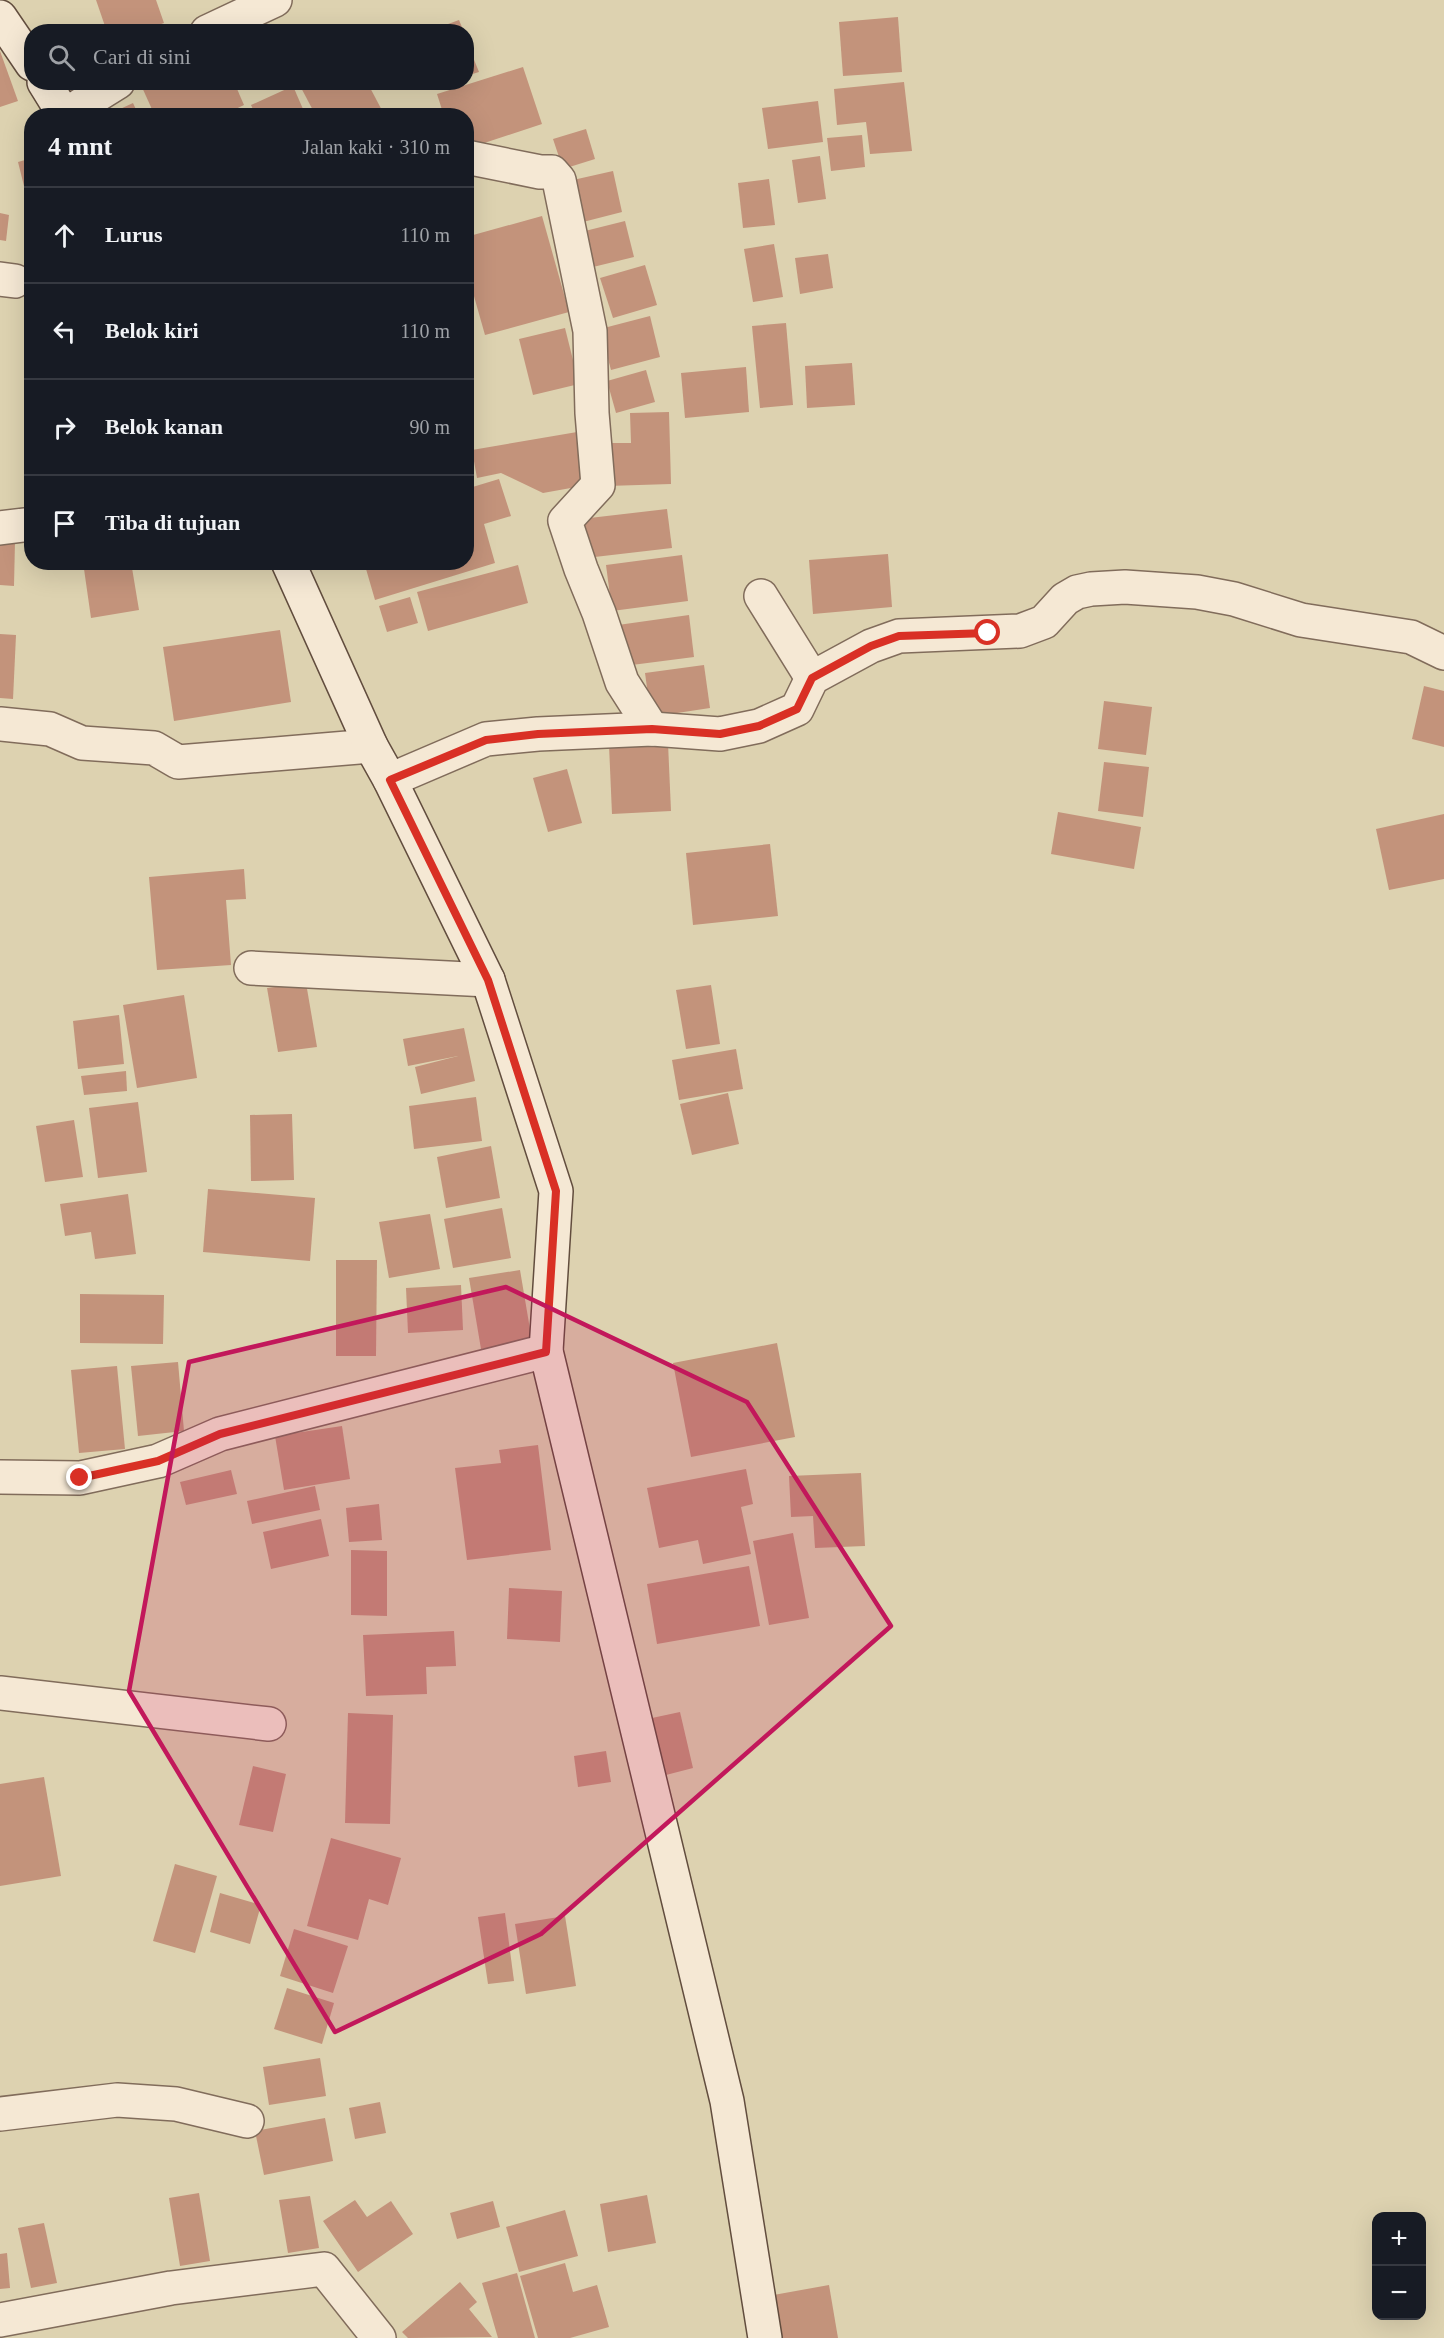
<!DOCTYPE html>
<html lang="id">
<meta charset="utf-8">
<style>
body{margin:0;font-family:Georgia,serif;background:#242831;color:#f1f3f6}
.controls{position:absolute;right:18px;bottom:18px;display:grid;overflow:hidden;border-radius:12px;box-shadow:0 6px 24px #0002}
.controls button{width:54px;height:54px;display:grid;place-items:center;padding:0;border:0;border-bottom:2px solid #363941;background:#171b24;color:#f1f3f6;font:30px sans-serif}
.stop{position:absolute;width:18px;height:18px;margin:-14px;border:4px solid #d93025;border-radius:50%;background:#fff}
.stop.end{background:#d93025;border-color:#fff;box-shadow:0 2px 6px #0008}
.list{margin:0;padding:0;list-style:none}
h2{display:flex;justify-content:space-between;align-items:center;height:78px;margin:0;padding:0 24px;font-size:26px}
h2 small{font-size:20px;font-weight:400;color:#9ea1a6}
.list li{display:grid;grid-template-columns:39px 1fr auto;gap:18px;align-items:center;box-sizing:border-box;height:96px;padding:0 24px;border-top:2px solid #363941}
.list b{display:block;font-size:22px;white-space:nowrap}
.list em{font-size:20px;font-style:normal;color:#9ea1a6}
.icon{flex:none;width:33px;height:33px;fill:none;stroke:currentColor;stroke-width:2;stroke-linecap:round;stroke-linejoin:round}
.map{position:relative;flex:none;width:1444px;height:2338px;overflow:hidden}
.search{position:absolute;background:#171b24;box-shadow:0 6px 24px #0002;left:24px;top:24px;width:450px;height:66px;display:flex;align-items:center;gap:15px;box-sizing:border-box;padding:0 21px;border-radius:24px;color:#9ea1a6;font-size:22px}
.panel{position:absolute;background:#171b24;box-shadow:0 6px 24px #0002;left:24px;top:108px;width:450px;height:462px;border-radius:24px}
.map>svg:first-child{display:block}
.farmland{fill:#ddd2b0;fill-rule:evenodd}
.building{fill:#c3937b}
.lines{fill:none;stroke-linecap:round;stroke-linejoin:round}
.minor-casing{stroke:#816c5b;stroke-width:36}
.secondary-casing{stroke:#624d3e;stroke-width:36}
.minor{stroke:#f5e8d4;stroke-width:33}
.secondary{stroke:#f5e8d4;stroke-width:33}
.route{stroke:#d93025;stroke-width:8}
.marked{fill:#c2185b;fill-opacity:0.2;stroke:#c2185b;stroke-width:4.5;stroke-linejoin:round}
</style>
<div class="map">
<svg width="1444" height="2338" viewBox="0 0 1444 2338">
<rect width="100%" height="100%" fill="#e9dac2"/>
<!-- farmland -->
<path class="farmland" d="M 0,0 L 1444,0 L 1444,2338 L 0,2338 ZM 32,32 L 466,32 L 466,82 L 32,82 ZM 32,116 L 466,116 L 466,562 L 32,562 ZM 1376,2216 L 1422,2216 L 1422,2316 L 1376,2316 Z"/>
<!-- building -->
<g class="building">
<polygon points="96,0 156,0 164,23 139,32 107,32"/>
<polygon points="898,17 902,72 843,76 839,22"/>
<polygon points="459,20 464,32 429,32 429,31"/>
<polygon points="466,40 479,72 466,76"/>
<polygon points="0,51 18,101 0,107"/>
<polygon points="523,67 542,124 466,149 466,116 444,116 437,94"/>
<polygon points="146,82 234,82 244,105 221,116 155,116 141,85"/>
<polygon points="298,82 367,82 385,116 316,116"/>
<polygon points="431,82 449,82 449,83 433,89"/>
<polygon points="904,82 912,151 870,154 866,122 837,125 834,89"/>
<polygon points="293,86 306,116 256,116 251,105"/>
<polygon points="818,101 823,142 768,149 762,108"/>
<polygon points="133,103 139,116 105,116"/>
<polygon points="586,129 595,159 563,169 553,139"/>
<polygon points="862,135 865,167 831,171 827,138"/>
<polygon points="820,156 826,199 798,203 792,160"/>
<polygon points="32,158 32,184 24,186 18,162"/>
<polygon points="613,171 622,212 583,222 573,180"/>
<polygon points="769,179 775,225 743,228 738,183"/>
<polygon points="0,213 9,215 6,241 0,240"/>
<polygon points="542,216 569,312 485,335 466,268 466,237"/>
<polygon points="625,221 634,257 593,267 585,231"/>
<polygon points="774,244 783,297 753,302 744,249"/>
<polygon points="828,254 833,288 800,294 795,258"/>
<polygon points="645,265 657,305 613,318 600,278"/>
<polygon points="650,316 660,357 611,370 600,329"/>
<polygon points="786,323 793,405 760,408 752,326"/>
<polygon points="565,328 579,384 533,395 519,339"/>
<polygon points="852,363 855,405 807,408 805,366"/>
<polygon points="746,367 749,412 685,418 681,373"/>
<polygon points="646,370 655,402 616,413 607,381"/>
<polygon points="669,412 671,484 607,486 606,443 631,443 630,413"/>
<polygon points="583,431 593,484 543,493 501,473 477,478 472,450"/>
<polygon points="499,479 511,516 484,524 495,563 375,600 364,562 466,562 466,489"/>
<polygon points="667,509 672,548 586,558 581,519"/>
<polygon points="0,541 15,541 14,586 0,585"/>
<polygon points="888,554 892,607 813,614 809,560"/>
<polygon points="682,555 688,601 612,611 606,565"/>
<polygon points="83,562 131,562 139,610 91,618"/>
<polygon points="518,565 528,603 428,631 417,592"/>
<polygon points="410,597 418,623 387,632 379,606"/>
<polygon points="689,615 694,657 624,666 618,625"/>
<polygon points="280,630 291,702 174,721 163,647"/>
<polygon points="0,634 16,635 13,699 0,698"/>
<polygon points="704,665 710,708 651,717 645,673"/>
<polygon points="1424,686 1444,691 1444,747 1412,739"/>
<polygon points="1104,701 1152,707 1146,755 1098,749"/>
<polygon points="668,743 671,811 612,814 609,745"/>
<polygon points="1104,762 1149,767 1143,817 1098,811"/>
<polygon points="567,769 582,823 548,832 533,778"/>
<polygon points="1058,812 1141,827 1134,869 1051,854"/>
<polygon points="1444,814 1444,879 1389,890 1376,829"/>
<polygon points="770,844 778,916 693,925 686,853"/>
<polygon points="244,869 246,899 226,900 231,965 157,970 149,877"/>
<polygon points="306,983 317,1047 278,1052 267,988"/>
<polygon points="711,985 720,1044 686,1049 676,990"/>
<polygon points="184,995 197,1078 137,1088 123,1005"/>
<polygon points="119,1015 124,1064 78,1069 73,1021"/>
<polygon points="464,1028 475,1081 421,1094 415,1067 458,1056 408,1066 403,1039"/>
<polygon points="736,1049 743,1089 679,1100 672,1060"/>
<polygon points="126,1071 127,1091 84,1095 81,1076"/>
<polygon points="728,1093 739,1144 692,1155 680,1104"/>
<polygon points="476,1097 482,1141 414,1149 409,1106"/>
<polygon points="138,1102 147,1172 98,1178 89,1108"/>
<polygon points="292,1114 294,1180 251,1181 250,1115"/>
<polygon points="74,1120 83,1177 45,1182 36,1126"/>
<polygon points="491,1146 500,1198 446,1208 437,1157"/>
<polygon points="208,1189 315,1198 310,1261 203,1252"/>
<polygon points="128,1194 136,1254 95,1259 91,1232 65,1236 60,1204"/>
<polygon points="502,1208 511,1258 453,1268 444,1219"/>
<polygon points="430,1214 440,1269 389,1278 379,1222"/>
<polygon points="336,1260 377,1260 376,1356 336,1356"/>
<polygon points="520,1270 532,1341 481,1349 469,1278"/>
<polygon points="461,1285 463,1330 408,1333 406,1288"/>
<polygon points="80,1294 164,1295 163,1344 80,1343"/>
<polygon points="777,1343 795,1437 691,1457 673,1363"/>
<polygon points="178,1362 184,1431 138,1436 131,1366"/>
<polygon points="117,1366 125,1449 79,1453 71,1370"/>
<polygon points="342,1426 350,1479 284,1490 275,1436"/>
<polygon points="538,1445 551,1550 467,1560 455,1468 501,1463 499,1450"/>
<polygon points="746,1469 753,1504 741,1507 751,1554 703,1564 698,1540 659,1548 647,1488"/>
<polygon points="231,1470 237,1494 186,1505 180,1482"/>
<polygon points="861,1473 865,1546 815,1548 813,1516 791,1517 789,1476"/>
<polygon points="315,1486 320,1510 252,1524 247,1501"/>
<polygon points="379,1504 382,1540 349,1542 346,1508"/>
<polygon points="321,1519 329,1556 271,1569 263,1532"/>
<polygon points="793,1533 809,1618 769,1625 753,1541"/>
<polygon points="351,1550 387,1551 387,1616 351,1615"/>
<polygon points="749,1566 760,1626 657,1644 647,1584"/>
<polygon points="509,1588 562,1591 560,1642 507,1639"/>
<polygon points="454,1631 456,1666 426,1667 427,1694 366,1696 363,1635"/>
<polygon points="680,1712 693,1768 666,1775 652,1718"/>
<polygon points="348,1713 393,1715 390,1824 345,1823"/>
<polygon points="606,1751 611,1782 578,1787 574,1756"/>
<polygon points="253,1766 286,1774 273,1832 239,1825"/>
<polygon points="44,1777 61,1876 0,1886 0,1784"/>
<polygon points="331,1838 401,1858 388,1905 369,1899 358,1940 307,1926"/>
<polygon points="175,1864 217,1876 195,1953 153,1941"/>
<polygon points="220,1893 261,1905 250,1944 210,1932"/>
<polygon points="505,1913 514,1981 488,1984 478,1917"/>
<polygon points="565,1916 576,1986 526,1994 515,1924"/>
<polygon points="294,1929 348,1946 333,1993 280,1976"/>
<polygon points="287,1988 334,2003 322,2044 274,2029"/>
<polygon points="320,2058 326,2096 269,2105 263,2067"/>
<polygon points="380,2102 386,2133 355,2139 349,2108"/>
<polygon points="325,2118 333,2161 264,2175 255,2131"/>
<polygon points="199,2193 210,2261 180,2266 169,2198"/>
<polygon points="647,2195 656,2243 608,2252 600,2204"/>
<polygon points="310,2196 319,2248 288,2253 279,2200"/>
<polygon points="355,2200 367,2217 391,2201 413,2234 358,2272 323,2221"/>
<polygon points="493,2201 500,2227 457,2239 450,2213"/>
<polygon points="565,2210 578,2256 519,2272 506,2227"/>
<polygon points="44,2223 57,2283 31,2288 18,2228"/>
<polygon points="7,2253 10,2288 0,2289 0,2254"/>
<polygon points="565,2263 573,2292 597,2285 609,2327 570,2338 538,2338 520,2276"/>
<polygon points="517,2273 535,2338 498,2338 482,2283"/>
<polygon points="460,2282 477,2302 469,2309 492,2337 408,2338 402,2332"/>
<polygon points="829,2285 838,2338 775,2338 768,2296"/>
</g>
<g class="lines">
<!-- minor casing -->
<g class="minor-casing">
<g id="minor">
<polyline points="207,32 275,0"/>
<polyline points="65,115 118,82"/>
<polyline points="466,157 540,172 552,172 559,180 590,331 592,413 598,485 565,521 581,569 599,613 622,682 652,729"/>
<polyline points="0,279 15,281"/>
<polyline points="0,528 32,524"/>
<polyline points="761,596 812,678"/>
<polyline points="0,724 50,729 82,743 154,748 178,762 371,746"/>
<polyline points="390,780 486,739 538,734 652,729 720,734 759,726 797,709 812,678 871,646 899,636 1020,631 1044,622 1065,599 1077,592 1091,589 1125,587 1197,592 1234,599 1301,620 1411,637 1444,653"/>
<polyline points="251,968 488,980"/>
<polyline points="0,1477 80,1478 158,1461 220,1434 546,1351"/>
<polyline points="0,1693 269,1724"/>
<polyline points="0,2114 117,2100 176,2104 247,2121"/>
<polyline points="0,2320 171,2288 324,2269 379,2338"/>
</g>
</g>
<!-- secondary casing -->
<g class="secondary-casing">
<g id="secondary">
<polyline points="0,17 32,64"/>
<polyline points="44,82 65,116"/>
<polyline points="288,562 371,746 390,780 488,980 556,1191 546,1351 727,2101 765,2338"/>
</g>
</g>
<!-- minor -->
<use href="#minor" class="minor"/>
<!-- secondary -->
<use href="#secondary" class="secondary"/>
</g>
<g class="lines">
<!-- route -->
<polyline class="route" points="80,1478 158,1461 220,1434 546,1352 556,1191 488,980 390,780 486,740 538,734 652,729 720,734 759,726 797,709 812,678 871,646 899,636 988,633"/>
</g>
<!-- marked area -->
<path class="marked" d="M 506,1287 L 747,1402 L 891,1626 L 541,1934 L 335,2032 L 129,1691 L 189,1362 Z"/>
</svg>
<div class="controls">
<button>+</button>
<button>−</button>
</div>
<div class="stop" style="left:988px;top:633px"></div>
<div class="stop end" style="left:80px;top:1478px"></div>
<div class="search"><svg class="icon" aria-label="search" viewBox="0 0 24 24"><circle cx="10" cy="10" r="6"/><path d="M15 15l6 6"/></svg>Cari di sini</div>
<section class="panel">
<h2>4 mnt<small>Jalan kaki · 310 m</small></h2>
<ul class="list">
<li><svg class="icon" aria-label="ahead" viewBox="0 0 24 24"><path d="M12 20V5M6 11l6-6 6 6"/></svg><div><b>Lurus</b></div><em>110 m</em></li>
<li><svg class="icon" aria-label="left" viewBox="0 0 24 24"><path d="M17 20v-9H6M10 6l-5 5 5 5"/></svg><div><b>Belok kiri</b></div><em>110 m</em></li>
<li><svg class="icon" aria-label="right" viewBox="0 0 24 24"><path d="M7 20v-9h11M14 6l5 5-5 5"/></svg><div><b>Belok kanan</b></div><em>90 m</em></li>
<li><svg class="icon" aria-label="arrive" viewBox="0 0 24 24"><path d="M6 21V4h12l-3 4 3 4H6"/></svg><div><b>Tiba di tujuan</b></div></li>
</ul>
</section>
</div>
